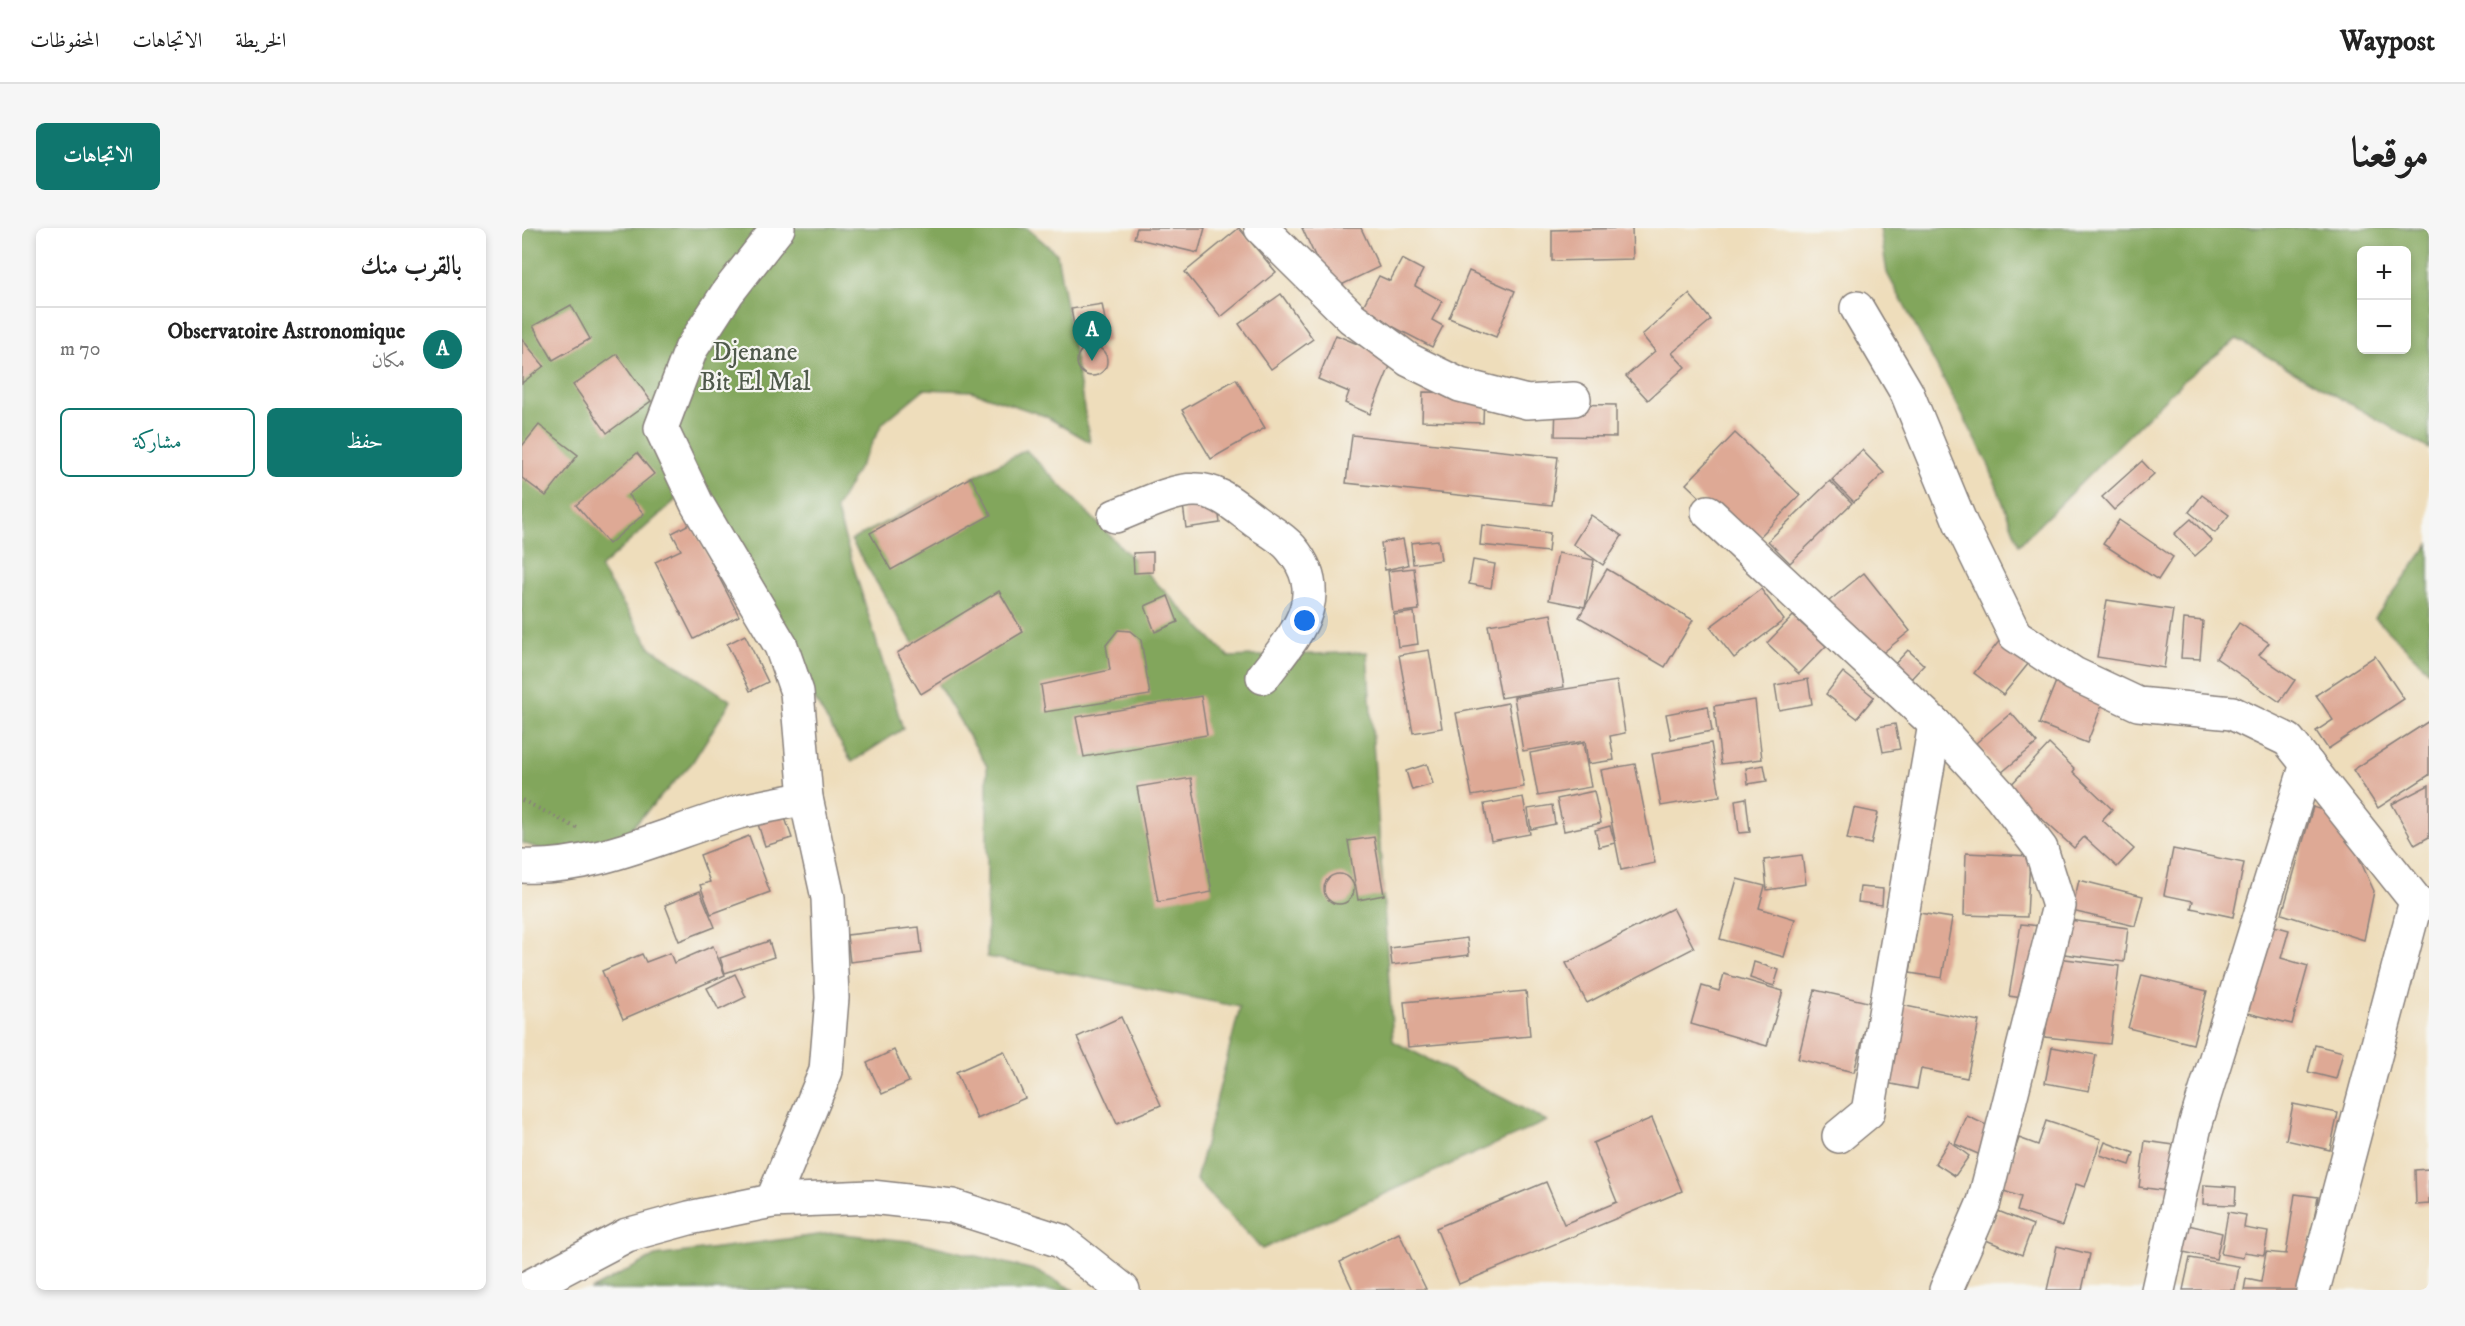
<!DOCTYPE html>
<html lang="ar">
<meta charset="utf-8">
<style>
body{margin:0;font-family:"IM FELL DW Pica",Amiri,serif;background:#f6f6f6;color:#222;direction:rtl}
.controls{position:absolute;right:18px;top:18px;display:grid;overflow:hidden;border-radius:9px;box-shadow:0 3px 9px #0003}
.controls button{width:54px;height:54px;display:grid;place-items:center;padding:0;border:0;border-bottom:2px solid #e0e0e0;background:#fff;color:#222;font:30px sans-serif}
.you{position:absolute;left:783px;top:393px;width:21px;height:21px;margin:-15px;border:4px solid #fff;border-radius:50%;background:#1a73e8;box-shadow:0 0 0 9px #1a73e833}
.badge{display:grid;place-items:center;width:39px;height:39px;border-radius:50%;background:#0f766e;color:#fff;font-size:20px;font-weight:700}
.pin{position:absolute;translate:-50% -50px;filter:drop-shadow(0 2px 3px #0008)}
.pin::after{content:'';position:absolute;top:32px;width:21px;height:18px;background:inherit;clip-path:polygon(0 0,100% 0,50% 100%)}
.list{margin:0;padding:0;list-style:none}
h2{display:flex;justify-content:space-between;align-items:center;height:78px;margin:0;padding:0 24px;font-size:26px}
h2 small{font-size:20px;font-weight:400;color:#767676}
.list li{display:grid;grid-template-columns:39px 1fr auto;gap:18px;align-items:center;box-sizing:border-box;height:84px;padding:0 24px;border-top:2px solid #e0e0e0}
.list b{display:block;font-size:22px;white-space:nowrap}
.list p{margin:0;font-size:20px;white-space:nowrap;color:#767676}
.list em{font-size:20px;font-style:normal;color:#767676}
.actions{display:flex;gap:12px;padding:18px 24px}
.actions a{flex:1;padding:14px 0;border:2px solid #0f766e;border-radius:9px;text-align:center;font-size:21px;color:#0f766e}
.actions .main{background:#0f766e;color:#fff}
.map{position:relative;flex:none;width:1907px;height:1062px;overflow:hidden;direction:ltr;border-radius:9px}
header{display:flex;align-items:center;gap:36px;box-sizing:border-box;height:84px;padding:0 30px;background:#fff;border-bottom:2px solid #e0e0e0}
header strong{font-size:28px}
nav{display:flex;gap:33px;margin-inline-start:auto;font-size:21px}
.intro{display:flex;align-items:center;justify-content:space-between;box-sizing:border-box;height:144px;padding:0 36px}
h1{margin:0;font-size:42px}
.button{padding:15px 27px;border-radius:9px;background:#0f766e;color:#fff;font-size:21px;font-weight:700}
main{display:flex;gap:36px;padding:0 36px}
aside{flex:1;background:#fff;border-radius:9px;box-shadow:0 3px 9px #0003}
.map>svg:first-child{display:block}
.forest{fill:#82a65c;stroke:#52644c;stroke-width:1.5;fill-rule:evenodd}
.building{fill:#dea995}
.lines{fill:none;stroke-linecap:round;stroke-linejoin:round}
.minor-casing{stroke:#88807b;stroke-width:36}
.path{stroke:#88807b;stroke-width:4;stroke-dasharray:1.5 4.5;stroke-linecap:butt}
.minor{stroke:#fff;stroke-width:33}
.labels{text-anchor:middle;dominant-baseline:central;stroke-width:4.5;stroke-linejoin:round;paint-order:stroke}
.park-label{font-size:26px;fill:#4f594b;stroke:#f6f6f2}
</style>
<header>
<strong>Waypost</strong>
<nav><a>الخريطة</a><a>الاتجاهات</a><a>المحفوظات</a></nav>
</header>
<div class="intro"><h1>موقعنا</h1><a class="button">الاتجاهات</a></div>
<main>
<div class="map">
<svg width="1907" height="1062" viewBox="0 0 1907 1062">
<rect width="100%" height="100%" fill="#f6f6f2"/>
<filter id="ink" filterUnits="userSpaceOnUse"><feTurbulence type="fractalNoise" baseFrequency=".0167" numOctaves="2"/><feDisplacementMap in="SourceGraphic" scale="12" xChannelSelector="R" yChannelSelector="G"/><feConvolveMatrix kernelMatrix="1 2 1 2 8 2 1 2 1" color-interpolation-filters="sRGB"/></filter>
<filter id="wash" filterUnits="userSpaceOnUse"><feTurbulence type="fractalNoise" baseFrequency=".008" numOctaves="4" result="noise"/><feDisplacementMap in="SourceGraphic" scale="24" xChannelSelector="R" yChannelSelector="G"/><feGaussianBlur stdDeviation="1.35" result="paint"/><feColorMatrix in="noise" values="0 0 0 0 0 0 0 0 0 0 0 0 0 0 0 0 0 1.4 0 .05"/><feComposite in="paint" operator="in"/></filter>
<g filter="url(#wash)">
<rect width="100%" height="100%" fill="#edb"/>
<!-- forest -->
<g class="forest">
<polygon points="0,0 505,0 535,26 568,214 523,188 449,163 402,161 361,195 314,281 381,501 330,534 166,261 78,340 129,420 209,473 170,535 101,609 28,624 0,615"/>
<path d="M 1358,0 L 1907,0 L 1907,221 L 1715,111 L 1662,152 L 1497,317 L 1465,233 L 1365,45 ZM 1840,22 L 1884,22 L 1884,122 L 1840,122 Z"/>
<polygon points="504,222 707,429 845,424 871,813 1025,893 740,1021 674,952 718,779 465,729 465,538 329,312"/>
<polygon points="1907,316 1907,443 1853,390"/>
<polygon points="311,1005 396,1014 512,1042 552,1062 68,1062 133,1028"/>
</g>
<g id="blocks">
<!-- building -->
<g class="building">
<polygon points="615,0 683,0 676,25 612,10"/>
<polygon points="717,0 754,44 699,89 663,44"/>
<polygon points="780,0 839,0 857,39 809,62"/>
<polygon points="1110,0 1111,31 1030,33 1030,2"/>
<polygon points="880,31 901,42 893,58 920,73 910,92 921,98 910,119 839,82 857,48 868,53"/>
<polygon points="947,43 993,63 974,109 927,90"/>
<polygon points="759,66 791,111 749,141 717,96"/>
<polygon points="1167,66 1189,92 1150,125 1163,139 1126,172 1104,148 1133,123 1120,107"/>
<polygon points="580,76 587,113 556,119 549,81"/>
<polygon points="49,77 68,111 31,132 11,98"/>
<polygon points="814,107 871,131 848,186 823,175 827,164 796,151"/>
<polygon points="0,111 22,138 0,155"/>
<circle cx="570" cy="133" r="15"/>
<polygon points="95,126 129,173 85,205 51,157"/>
<polygon points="714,151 743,200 689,231 660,182"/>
<polygon points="901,164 962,165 961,195 900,193"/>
<polygon points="1034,176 1094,177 1094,209 1033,208"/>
<polygon points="17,197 56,227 24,268 0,250 0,218"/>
<polygon points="1213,205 1278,267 1229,318 1164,256"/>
<polygon points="830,207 1036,229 1030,277 824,255"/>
<polygon points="1340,222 1362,245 1332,274 1310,252"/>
<polygon points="115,225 132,246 106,267 122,286 87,316 54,277"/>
<polygon points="1620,233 1632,246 1592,282 1580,269"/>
<polygon points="449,249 469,287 369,342 348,305"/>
<polygon points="1308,253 1330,275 1268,335 1246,313"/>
<polygon points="694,265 698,295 664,300 660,269"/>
<polygon points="1680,267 1707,287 1693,305 1667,284"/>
<polygon points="1069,287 1100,308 1081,337 1051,316"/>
<polygon points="1669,291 1690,313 1673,328 1652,306"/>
<polygon points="1597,292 1651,329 1636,352 1581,316"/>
<polygon points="169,295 217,388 172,411 133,334 159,322 150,305"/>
<polygon points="960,297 1028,305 1026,324 958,317"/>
<polygon points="881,311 886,337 863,342 859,315"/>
<polygon points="916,312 919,332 891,336 889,315"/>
<polygon points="631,324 631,344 612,345 611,325"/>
<polygon points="1036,325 1072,332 1063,379 1027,372"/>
<polygon points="951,332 973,336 969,360 947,356"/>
<polygon points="892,340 897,382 871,385 866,343"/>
<polygon points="1085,341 1171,392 1143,439 1057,389"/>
<polygon points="1342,345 1388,403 1353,431 1307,373"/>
<polygon points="1239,361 1262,392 1212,430 1188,399"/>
<polygon points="477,363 501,404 399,466 375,425"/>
<polygon points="646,368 656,394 633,404 623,378"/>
<polygon points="1585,372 1651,382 1642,440 1575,429"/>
<polygon points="892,384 896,416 876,419 872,387"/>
<polygon points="1029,386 1042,459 979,470 966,397"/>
<polygon points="1271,388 1304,418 1277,446 1245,415"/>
<polygon points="1662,391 1681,393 1678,431 1659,430"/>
<polygon points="1717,395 1747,415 1737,427 1773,452 1758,474 1694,430"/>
<polygon points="596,402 608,403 619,412 628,467 523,484 519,457 588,442 584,417"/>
<polygon points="223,407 246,454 228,463 205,416"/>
<polygon points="1482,407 1511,430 1481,467 1452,445"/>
<polygon points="907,422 920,500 891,505 877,427"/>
<polygon points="1386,422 1402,437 1386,454 1370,439"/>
<polygon points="1853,428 1882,471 1806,521 1794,503 1811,492 1794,467"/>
<polygon points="1321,444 1352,469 1335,490 1304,466"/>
<polygon points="1286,451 1290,476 1257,482 1253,457"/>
<polygon points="1535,451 1583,470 1565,515 1517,496"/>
<polygon points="1095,453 1103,505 1088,508 1092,532 1066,536 1063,513 1001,523 992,469"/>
<polygon points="679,468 685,507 562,529 554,489"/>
<polygon points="1233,472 1240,531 1199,536 1192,478"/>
<polygon points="986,475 1002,559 950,568 934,485"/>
<polygon points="1186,478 1190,503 1149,511 1144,486"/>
<polygon points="1489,485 1515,515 1479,545 1454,515"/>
<polygon points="1907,493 1907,547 1856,580 1831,542"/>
<polygon points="1373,496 1378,521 1361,524 1356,499"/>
<polygon points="1061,515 1069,559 1016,568 1008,525"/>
<polygon points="1189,515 1198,568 1139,578 1130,526"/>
<polygon points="1527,516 1553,541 1551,544 1590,581 1580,592 1612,621 1595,639 1562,609 1552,620 1486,560"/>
<polygon points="905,536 911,556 890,562 884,543"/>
<polygon points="1113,536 1133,635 1099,642 1079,542"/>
<polygon points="1242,537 1245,553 1226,556 1224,540"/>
<polygon points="669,550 690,664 636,674 615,559"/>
<polygon points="1907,557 1907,609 1893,617 1870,576"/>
<polygon points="1072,563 1079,595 1042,603 1035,571"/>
<polygon points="1001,569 1008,606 969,613 962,576"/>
<polygon points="1224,570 1228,604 1217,605 1213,572"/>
<polygon points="1030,577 1033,596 1009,601 1006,581"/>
<polygon points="1791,579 1818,588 1852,663 1842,712 1760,686"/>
<polygon points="1332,580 1356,585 1349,616 1325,611"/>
<polygon points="261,584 270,610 243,618 235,593"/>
<polygon points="1088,598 1093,615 1077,619 1073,602"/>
<polygon points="227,608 248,664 189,686 178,657 188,654 178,627"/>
<polygon points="852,609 862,667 836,672 826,613"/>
<polygon points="1651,621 1722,635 1711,689 1669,680 1671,673 1642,667"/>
<polygon points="1444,625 1508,628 1505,689 1442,687"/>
<polygon points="1280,627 1284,656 1245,662 1242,632"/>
<circle cx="817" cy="661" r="15"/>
<polygon points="1215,651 1243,658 1237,680 1273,691 1262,729 1198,711"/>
<polygon points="1557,652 1621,668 1613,698 1550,683"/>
<polygon points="1338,659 1361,661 1360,677 1336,674"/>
<polygon points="178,663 193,699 157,713 143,677"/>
<polygon points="1151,680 1172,720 1065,775 1044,735"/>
<polygon points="1397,685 1430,690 1420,750 1388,745"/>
<polygon points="1540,691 1606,700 1602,734 1535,725"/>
<polygon points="1499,696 1518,698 1507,771 1487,768"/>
<polygon points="1745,696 1767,702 1759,730 1786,738 1770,796 1722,784"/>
<polygon points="397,699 400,725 328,734 325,707"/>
<polygon points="945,710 947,727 870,737 868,720"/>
<polygon points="247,713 252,729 203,745 198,730"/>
<polygon points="191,718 203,747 101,791 80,743 120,726 124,734 148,725 152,735"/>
<polygon points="1528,729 1597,738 1588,816 1523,809 1528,767"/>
<polygon points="1232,734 1257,742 1252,758 1228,750"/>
<polygon points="213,746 224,769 197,782 185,760"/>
<polygon points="1202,746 1261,763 1245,818 1169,796 1180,758 1197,763"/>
<polygon points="1620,747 1685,763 1671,816 1606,800"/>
<polygon points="1293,762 1350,775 1332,844 1276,831"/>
<polygon points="1004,763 1008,808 886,819 882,774"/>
<polygon points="1379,777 1457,793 1445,850 1399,841 1395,861 1364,855"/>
<polygon points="599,789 639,877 595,896 555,809"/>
<polygon points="1793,817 1821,824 1814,851 1786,844"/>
<polygon points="1530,819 1574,827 1567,863 1523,855"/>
<polygon points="372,822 387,854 360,866 345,835"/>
<polygon points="482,823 503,870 455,891 434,844"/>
<polygon points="1771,876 1816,885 1808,922 1764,912"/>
<polygon points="1445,888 1475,902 1463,929 1433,916"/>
<polygon points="1130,890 1160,963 937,1056 914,1000 1024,954 1042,996 1095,974 1071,915"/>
<polygon points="1524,893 1579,911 1563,959 1554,956 1540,998 1495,983 1499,969 1479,962 1497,910 1516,917"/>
<polygon points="1427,913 1447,928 1433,948 1413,935"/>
<polygon points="1623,913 1659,918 1653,964 1617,959"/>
<polygon points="1583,914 1612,925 1608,937 1578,927"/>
<polygon points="1907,941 1907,976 1894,977 1893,942"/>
<polygon points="1682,957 1714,959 1713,977 1681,976"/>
<polygon points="1773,966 1796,969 1780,1062 1722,1062 1724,1051 1739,1054 1744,1024 1764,1026"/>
<polygon points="1476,983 1511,997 1500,1027 1464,1012"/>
<polygon points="1706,984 1724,987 1722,1000 1746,1004 1742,1027 1722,1024 1721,1030 1699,1026"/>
<polygon points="1658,995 1700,1005 1694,1031 1652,1022"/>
<polygon points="877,1005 904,1061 831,1062 818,1034"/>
<polygon points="1535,1018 1568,1026 1560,1062 1525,1062"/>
<polygon points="1668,1030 1717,1038 1713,1062 1661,1062"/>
</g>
</g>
</g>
<g filter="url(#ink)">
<use href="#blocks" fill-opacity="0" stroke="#88807b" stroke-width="1.5"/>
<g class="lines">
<!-- minor casing -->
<g class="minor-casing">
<g id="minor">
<polyline points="739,0 830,90 887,132 938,157 1005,174 1052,171"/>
<polyline points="1335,80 1385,165 1439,296 1493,407 1552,446 1616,476 1710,485 1766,512 1894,673 1791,1062"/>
<polyline points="1186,284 1413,496 1478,567 1519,621 1537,678 1462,974 1424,1062"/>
<path d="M 593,288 C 615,280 649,262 672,262 C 696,261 714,279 732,292 C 744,301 760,309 769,320 C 811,370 771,409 741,449"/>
<path d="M 0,638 C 75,642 149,603 221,583 C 241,578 263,575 284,570"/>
<polyline points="1317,908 1346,884 1413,496"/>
<polyline points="250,973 304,843 310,770 306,670 284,570 275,464 259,418 175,276 139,200 169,121 206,64 256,0"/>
<polyline points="1,1062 105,1007 167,990 250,973 349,969 430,978 539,1013 601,1062"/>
<polyline points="1636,1062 1673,898 1785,536"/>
</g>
</g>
<!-- path -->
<polyline class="path" points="0,572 55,600"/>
<!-- minor -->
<use href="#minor" class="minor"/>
</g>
</g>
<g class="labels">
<!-- park labels -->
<g class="park-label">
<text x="233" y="124">Djenane<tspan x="233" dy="30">Bit El Mal</tspan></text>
</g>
</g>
</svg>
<div class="controls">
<button>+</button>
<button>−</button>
</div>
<div class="you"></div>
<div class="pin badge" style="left:570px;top:133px">A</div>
</div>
<aside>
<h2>بالقرب منك<small></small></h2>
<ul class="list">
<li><span class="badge">A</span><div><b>Observatoire Astronomique</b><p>مكان</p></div><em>70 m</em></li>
</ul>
<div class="actions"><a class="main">حفظ</a><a>مشاركة</a></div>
</aside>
</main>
